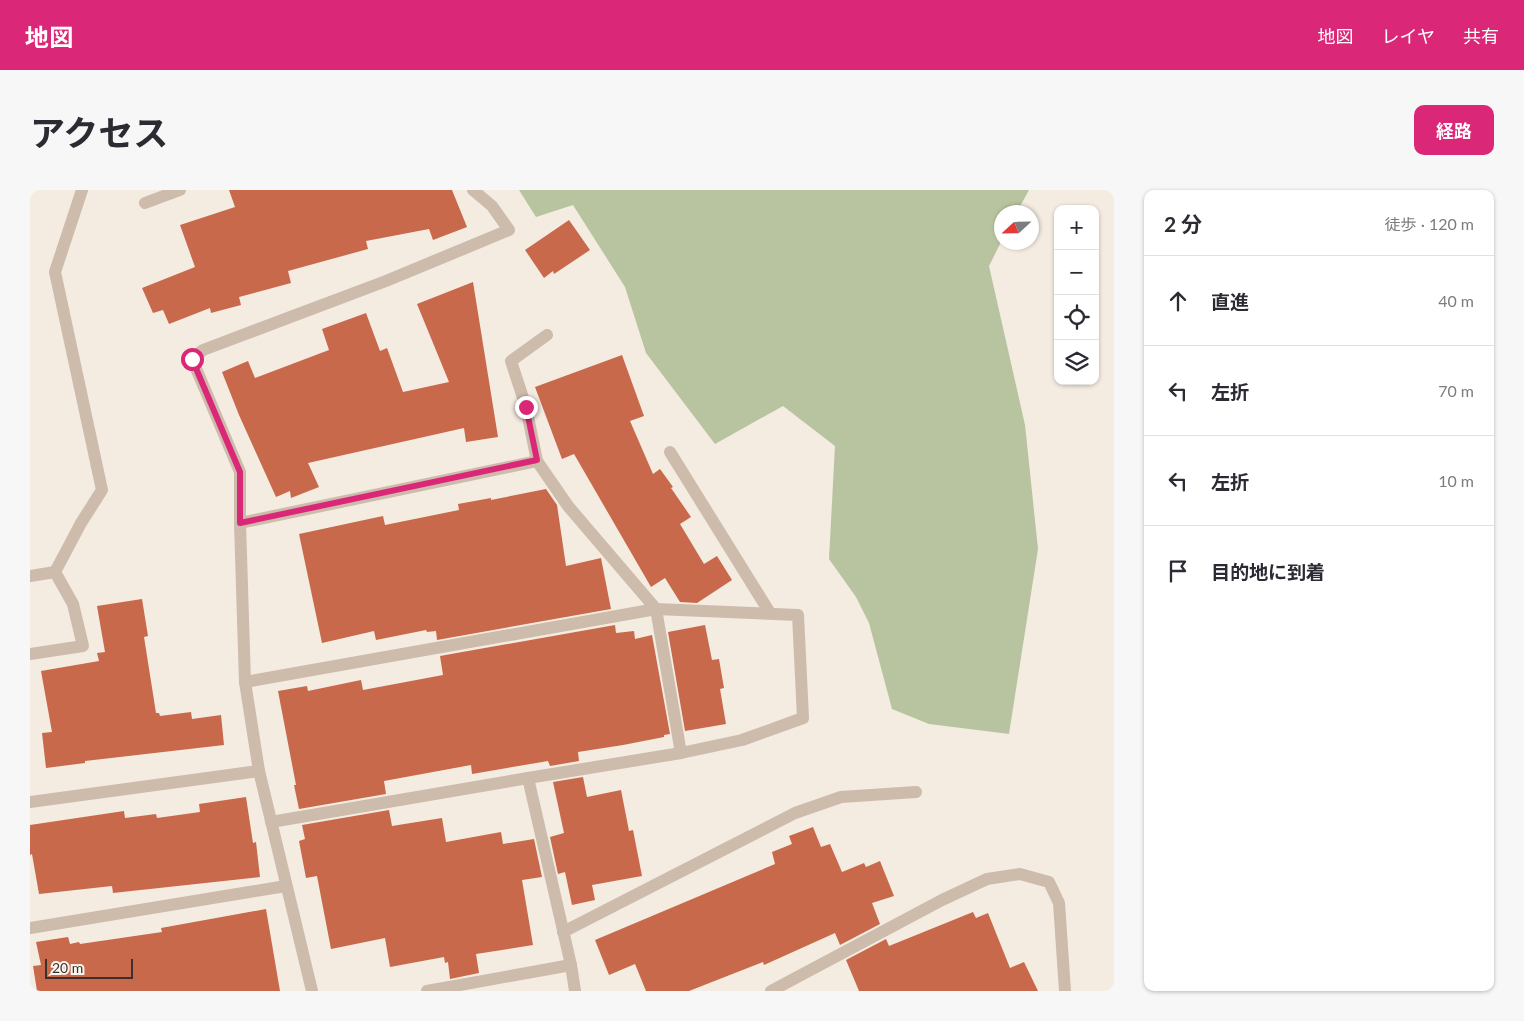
<!DOCTYPE html>
<html lang="ja">
<meta charset="utf-8">
<style>
body{margin:0;font-family:Lato,"Noto Sans JP",sans-serif;background:#f7f7f7;color:#2b2b33}
.controls{position:absolute;right:15px;top:15px;display:grid;overflow:hidden;border-radius:10px;box-shadow:0 1px 4px #0004}
.controls button{width:45px;height:45px;display:grid;place-items:center;padding:0;border:0;border-bottom:1px solid #e1e1e2;background:#fff;color:#2b2b33;font:25px sans-serif}
.compass{position:absolute;left:964px;top:15px;width:45px;height:45px;border-radius:50%;background:#fff;box-shadow:0 1px 4px #0004;rotate:248deg}
.scale{position:absolute;left:15px;bottom:12px;width:88px;box-sizing:border-box;padding-left:5px;border:2px solid #3b302b;border-top:0;font-size:14px;line-height:18px;white-space:nowrap;color:#3b302b;-webkit-text-stroke:4px #fbf5ee;paint-order:stroke}
.stop{position:absolute;width:15px;height:15px;margin:-11px;border:4px solid #db2777;border-radius:50%;background:#fff}
.stop.end{background:#db2777;border-color:#fff;box-shadow:0 1px 5px #0008}
.list{margin:0;padding:0;list-style:none}
h2{display:flex;justify-content:space-between;align-items:center;height:65px;margin:0;padding:0 20px;font-size:21px}
h2 small{font-size:16px;font-weight:400;color:#7c7c81}
.list li{display:grid;grid-template-columns:32px 1fr auto;gap:15px;align-items:center;box-sizing:border-box;height:90px;padding:0 20px;border-top:1px solid #e1e1e2}
.list b{display:block;font-size:19px;white-space:nowrap}
.list em{font-size:16px;font-style:normal;color:#7c7c81}
.icon{flex:none;width:28px;height:28px;fill:none;stroke:currentColor;stroke-width:2;stroke-linecap:round;stroke-linejoin:round}
.map{position:relative;flex:none;width:1084px;height:801px;overflow:hidden;border-radius:10px}
header{display:flex;align-items:center;gap:30px;box-sizing:border-box;height:70px;padding:0 25px;background:#db2777;color:#fff}
header strong{font-size:24px}
nav{display:flex;gap:28px;margin-inline-start:auto;font-size:18px}
.intro{display:flex;align-items:center;justify-content:space-between;box-sizing:border-box;height:120px;padding:0 30px}
h1{margin:0;font-size:35px}
.button{padding:12px 22px;border-radius:10px;background:#db2777;color:#fff;font-size:18px;font-weight:700}
main{display:flex;gap:30px;padding:0 30px}
aside{flex:1;background:#fff;border-radius:10px;box-shadow:0 1px 4px #0004}
.map>svg:first-child{display:block}
.green{fill:#b8c4a0}
.building{fill:#c8694b}
.lines{fill:none;stroke-linecap:round;stroke-linejoin:round}
.minor{stroke:#cdbbac;stroke-width:12}
.route{stroke:#db2777;stroke-width:6}
</style>
<header>
<strong>地図</strong>
<nav><a>地図</a><a>レイヤ</a><a>共有</a></nav>
</header>
<div class="intro"><h1>アクセス</h1><a class="button">経路</a></div>
<main>
<div class="map">
<svg width="1084" height="801" viewBox="0 0 1084 801">
<rect width="100%" height="100%" fill="#f4ebe1"/>
<!-- green -->
<polygon class="green" points="489,0 999,0 987,22 972,22 971,52 959,76 995,235 1008,359 979,544 899,534 862,519 839,433 826,407 799,369 805,256 753,216 685,254 616,163 595,97 543,15 506,27"/>
<!-- building -->
<g class="building">
<polygon points="199,0 422,0 437,37 403,50 399,39 336,51 338,59 258,81 261,93 209,107 211,115 181,123 180,118 139,134 133,120 123,123 112,98 165,77 150,35 205,17"/>
<polygon points="539,30 560,60 524,84 523,81 514,88 495,60"/>
<polygon points="443,92 468,247 436,252 434,238 278,273 289,297 261,308 260,301 246,307 209,225 192,182 218,171 225,188 299,160 292,139 336,123 350,161 357,158 373,202 419,192 387,114"/>
<polygon points="592,165 614,226 600,231 623,284 630,279 643,297 641,298 661,327 650,334 674,374 687,366 702,390 667,413 650,412 635,388 621,397 544,264 532,269 505,197"/>
<polygon points="516,299 527,315 536,376 571,368 581,419 407,450 406,441 397,442 396,440 346,450 344,441 292,453 269,344 353,326 355,335 429,320 428,314 461,308 461,310"/>
<polygon points="112,409 118,446 114,447 126,523 129,523 130,526 161,522 162,529 191,525 194,555 55,571 55,573 16,578 12,543 22,542 11,481 69,471 67,463 75,462 67,416"/>
<polygon points="585,435 586,443 604,441 605,449 622,445 640,544 634,545 634,547 593,555 548,562 549,571 520,576 518,571 442,584 441,575 354,591 356,604 269,619 264,595 266,595 248,501 277,496 278,501 331,490 333,500 413,485 410,466"/>
<polygon points="675,435 682,470 689,469 694,498 690,499 696,534 655,541 638,442"/>
<polygon points="553,587 557,607 591,600 599,641 603,640 612,686 562,695 565,710 542,715 535,682 528,684 520,647 534,643 523,592"/>
<polygon points="216,607 223,653 226,652 230,687 83,703 82,696 9,704 2,664 0,665 0,635 94,621 95,628 126,624 127,628 170,622 169,614"/>
<polygon points="359,620 362,636 412,628 416,652 471,642 473,654 504,649 512,687 492,690 503,755 446,764 449,783 420,789 418,772 415,773 414,767 360,777 355,748 301,759 287,686 276,688 269,651 275,649 272,635"/>
<polygon points="783,637 791,657 800,654 812,682 834,673 836,677 850,671 864,706 842,713 850,734 810,755 805,743 734,775 733,772 659,801 616,801 605,774 579,785 565,750 745,674 742,662 762,654 759,646"/>
<polygon points="236,719 250,801 7,801 3,776 11,775 6,752 38,747 40,754 49,752 50,754 132,742 131,738"/>
<polygon points="943,722 946,728 958,723 980,778 994,772 1008,801 829,801 816,770 856,749 859,756"/>
</g>
<g class="lines">
<!-- minor -->
<g class="minor">
<polyline points="115,13 150,0"/>
<polyline points="640,262 740,423"/>
<polyline points="507,271 496,217 481,171 517,145"/>
<polyline points="210,333 507,271 538,316 626,419 651,563 498,588 241,632"/>
<polyline points="25,382 51,333 72,300 25,82 52,0"/>
<polyline points="0,386 25,382"/>
<polyline points="0,464 53,456 43,414 25,382"/>
<polyline points="215,492 626,419 768,425 773,528 712,550 651,563"/>
<polyline points="498,588 541,775 545,801"/>
<polyline points="0,612 229,581"/>
<polyline points="0,738 256,696"/>
<polyline points="533,742 765,623 811,607 886,602"/>
<polyline points="282,801 229,581 215,492 210,333 210,282 162,169 173,160 356,91 479,40 462,16 443,0"/>
<polyline points="397,801 541,775"/>
<polyline points="741,801 912,710 957,689 990,684 1019,692 1029,713 1035,801"/>
</g>
</g>
<g class="lines">
<!-- route -->
<polyline class="route" points="162,169 210,282 210,333 507,270 496,217"/>
</g>
</svg>
<div class="controls">
<button>+</button>
<button>−</button>
<button><svg class="icon" aria-label="locate" viewBox="0 0 24 24"><circle cx="12" cy="12" r="6"/><path d="M12 2v4M12 18v4M2 12h4M18 12h4"/></svg></button>
<button><svg class="icon" aria-label="layers" viewBox="0 0 24 24"><path d="M12 4l9 5-9 5-9-5zM3 14l9 5 9-5"/></svg></button>
</div>
<svg class="compass" viewBox="-18 -18 36 36"><path d="M0-13l5 13h-10z" fill="#e53935"/><path d="M0 13l5-13h-10z" fill="#7c7c81"/></svg>
<div class="scale">20 m</div>
<div class="stop" style="left:162px;top:169px"></div>
<div class="stop end" style="left:496px;top:217px"></div>
</div>
<aside>
<h2>2 分<small>徒歩 · 120 m</small></h2>
<ul class="list">
<li><svg class="icon" aria-label="ahead" viewBox="0 0 24 24"><path d="M12 20V5M6 11l6-6 6 6"/></svg><div><b>直進</b></div><em>40 m</em></li>
<li><svg class="icon" aria-label="left" viewBox="0 0 24 24"><path d="M17 20v-9H6M10 6l-5 5 5 5"/></svg><div><b>左折</b></div><em>70 m</em></li>
<li><svg class="icon" aria-label="left" viewBox="0 0 24 24"><path d="M17 20v-9H6M10 6l-5 5 5 5"/></svg><div><b>左折</b></div><em>10 m</em></li>
<li><svg class="icon" aria-label="arrive" viewBox="0 0 24 24"><path d="M6 21V4h12l-3 4 3 4H6"/></svg><div><b>目的地に到着</b></div></li>
</ul>
</aside>
</main>
